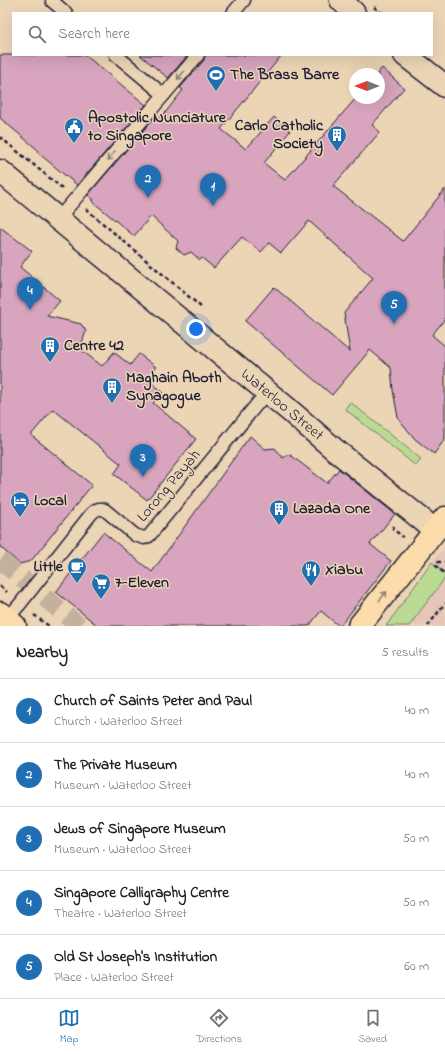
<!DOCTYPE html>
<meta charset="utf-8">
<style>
body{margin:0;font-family:"Indie Flower",sans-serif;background:#f2f2f2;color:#202124}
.compass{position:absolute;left:349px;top:68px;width:36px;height:36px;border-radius:50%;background:#fff;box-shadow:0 4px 16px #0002;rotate:270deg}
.you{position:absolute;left:196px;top:329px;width:14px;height:14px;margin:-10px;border:3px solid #fff;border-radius:50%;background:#1a73e8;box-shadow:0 0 0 6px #1a73e833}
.badge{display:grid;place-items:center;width:26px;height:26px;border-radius:50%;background:#1f6fb2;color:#fff;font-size:13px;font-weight:700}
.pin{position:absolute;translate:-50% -33px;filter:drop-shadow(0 1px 2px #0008)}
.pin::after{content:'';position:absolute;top:21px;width:14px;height:12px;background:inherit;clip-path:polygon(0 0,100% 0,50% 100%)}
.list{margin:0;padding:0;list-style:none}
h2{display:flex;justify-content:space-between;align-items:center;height:52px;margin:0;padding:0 16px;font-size:17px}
h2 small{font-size:13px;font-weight:400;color:#757577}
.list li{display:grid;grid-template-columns:26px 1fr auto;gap:12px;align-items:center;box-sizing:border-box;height:64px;padding:0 16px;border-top:1px solid #e0e0e0}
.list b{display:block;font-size:15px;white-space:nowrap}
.list p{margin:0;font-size:13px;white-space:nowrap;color:#757577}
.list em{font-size:13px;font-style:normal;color:#757577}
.icon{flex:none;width:22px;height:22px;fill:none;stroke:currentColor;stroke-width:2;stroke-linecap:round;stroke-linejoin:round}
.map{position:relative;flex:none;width:445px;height:626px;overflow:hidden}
.search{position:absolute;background:#fff;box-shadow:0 4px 16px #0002;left:12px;right:12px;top:12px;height:44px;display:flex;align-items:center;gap:10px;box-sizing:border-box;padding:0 14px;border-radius:0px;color:#757577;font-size:15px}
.sheet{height:372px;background:#fff}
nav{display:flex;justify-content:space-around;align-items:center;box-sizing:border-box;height:56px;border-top:1px solid #e0e0e0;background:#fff;font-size:11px;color:#757577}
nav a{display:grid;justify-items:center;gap:2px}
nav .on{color:#1f6fb2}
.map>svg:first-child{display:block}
.built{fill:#e6c6b8}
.green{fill:#bbdb94;stroke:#6e7e68}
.building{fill:#d8a4be;stroke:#22223b}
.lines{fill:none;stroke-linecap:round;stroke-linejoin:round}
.pedestrian-tunnel{stroke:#c4b19d;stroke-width:19;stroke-dasharray:19 10;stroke-linecap:butt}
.service-casing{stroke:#22223b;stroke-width:15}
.minor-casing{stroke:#22223b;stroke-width:25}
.tertiary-casing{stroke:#22223b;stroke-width:25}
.primary-casing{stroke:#22223b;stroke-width:25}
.path{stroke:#22223b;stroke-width:2.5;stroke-dasharray:4 3;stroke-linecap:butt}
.service{stroke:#ecd5b5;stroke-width:12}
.minor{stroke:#ecd5b5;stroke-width:22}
.tertiary{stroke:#ecd5b5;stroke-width:22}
.primary{stroke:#fddcac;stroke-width:22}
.oneway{stroke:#877c78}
.oneway2{stroke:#907f74}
.labels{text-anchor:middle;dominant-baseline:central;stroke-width:3;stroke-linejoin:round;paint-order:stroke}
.poi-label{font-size:16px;font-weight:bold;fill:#22223b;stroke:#ecd5b5;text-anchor:start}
.street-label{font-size:16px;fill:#22223b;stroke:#ecd5b5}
</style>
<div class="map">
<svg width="445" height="626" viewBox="0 0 445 626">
<rect width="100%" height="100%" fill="#ecd5b5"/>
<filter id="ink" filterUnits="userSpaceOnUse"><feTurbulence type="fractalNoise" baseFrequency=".025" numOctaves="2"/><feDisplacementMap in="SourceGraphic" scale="8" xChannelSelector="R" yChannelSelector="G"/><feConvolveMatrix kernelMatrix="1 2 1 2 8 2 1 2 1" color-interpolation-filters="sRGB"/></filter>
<g filter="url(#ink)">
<!-- built -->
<polygon class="built" points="445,547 445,626 386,626 432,562"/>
<!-- green -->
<g class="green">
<polygon points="350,402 421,459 416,466 345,409"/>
<polygon points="432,562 445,574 445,578 409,626 386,626"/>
</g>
<!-- building -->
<g class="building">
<polygon points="0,55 85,55 146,105 77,185 37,152 38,150 0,118"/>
<polygon points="140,55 188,55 168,78"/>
<polygon points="205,55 282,55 221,129 246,149 274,117 290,131 264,163 285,180 356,98 379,98 379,74 377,74 382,68 404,88 372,125 380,132 333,186 403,241 445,189 445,319 432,335 445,346 445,439 434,454 415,439 398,418 393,390 391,368 370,350 332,395 245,321 274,287 350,352 344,313 373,278 309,221 281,253 269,243 261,252 242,237 214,268 202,258 200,260 191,252 184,255 176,248 178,241 151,216 134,236 92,201 94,200 88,195 157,114 161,118 183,90 180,88 204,60"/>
<polygon points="0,227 32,251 20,267 60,301 47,316 81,324 86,331 80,349 102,366 114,352 130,365 139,354 156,367 147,379 163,392 153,403 196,439 147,500 114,474 121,464 53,409 31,435 92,485 31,561 20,564 0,547"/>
<polygon points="250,436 265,449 275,448 283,458 289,454 327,483 339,469 395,514 370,544 391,561 340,626 339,626 321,611 309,626 98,626 56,592 103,532 152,572"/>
</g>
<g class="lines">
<!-- pedestrian-tunnel -->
<polyline class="pedestrian-tunnel" points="0,560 79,626"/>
<!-- service casing -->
<g class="service-casing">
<g id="service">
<polyline points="52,1 66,13"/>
<polyline points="233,13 244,0"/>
<polyline points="116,55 164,95"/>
<polyline points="58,219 198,55"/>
<path d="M 7,619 L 20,604 L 91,514 C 95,510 99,507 105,510 L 135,535 L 144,538 L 149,536 L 267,392"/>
</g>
</g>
<!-- minor casing -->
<g class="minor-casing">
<polyline id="minor" points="0,171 289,410 334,449 435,530"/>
</g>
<!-- tertiary casing -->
<g class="tertiary-casing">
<g id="tertiary">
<polyline points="341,0 354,13"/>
<polyline points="405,55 445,86"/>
</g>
</g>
<!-- primary casing -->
<g class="primary-casing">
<g id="primary">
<polyline points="0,613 15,626"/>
<polyline points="359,626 445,518"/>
</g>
</g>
<!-- path -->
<g class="path">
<polyline points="374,7 382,13"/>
<polyline points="0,137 63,189"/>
<polyline points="86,209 201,307"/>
<polyline points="394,526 393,529 403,537"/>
<polyline points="437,562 445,562"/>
<polyline points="435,565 445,574"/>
<polyline points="0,586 7,592"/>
<polyline points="34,615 49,626"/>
<polyline points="428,626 445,603"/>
</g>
<!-- service -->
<use href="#service" class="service"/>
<!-- minor -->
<use href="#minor" class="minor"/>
<!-- tertiary -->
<use href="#tertiary" class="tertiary"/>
<!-- primary -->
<use href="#primary" class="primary"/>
</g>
<!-- one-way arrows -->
<defs><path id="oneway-shaft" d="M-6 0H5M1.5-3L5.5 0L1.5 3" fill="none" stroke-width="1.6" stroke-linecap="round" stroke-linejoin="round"/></defs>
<g class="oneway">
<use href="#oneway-shaft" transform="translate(181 75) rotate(130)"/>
<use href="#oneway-shaft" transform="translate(111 156) rotate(130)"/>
</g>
<use class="oneway2" href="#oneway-shaft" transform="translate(383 596) rotate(-51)"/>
</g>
<!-- icons -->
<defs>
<g id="stadium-pin" transform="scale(1)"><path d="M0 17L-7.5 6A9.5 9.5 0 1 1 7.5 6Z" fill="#1f6fb2" stroke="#ecd5b5"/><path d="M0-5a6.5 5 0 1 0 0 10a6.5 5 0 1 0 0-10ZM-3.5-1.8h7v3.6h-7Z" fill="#fff"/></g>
<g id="civic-pin" transform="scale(1)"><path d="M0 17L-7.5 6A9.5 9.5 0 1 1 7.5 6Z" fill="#1f6fb2" stroke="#ecd5b5"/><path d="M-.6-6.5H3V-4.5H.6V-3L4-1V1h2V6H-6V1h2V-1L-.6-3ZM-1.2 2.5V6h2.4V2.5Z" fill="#fff"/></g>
<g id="building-pin" transform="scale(1)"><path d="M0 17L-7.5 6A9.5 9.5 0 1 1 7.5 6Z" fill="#1f6fb2" stroke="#ecd5b5"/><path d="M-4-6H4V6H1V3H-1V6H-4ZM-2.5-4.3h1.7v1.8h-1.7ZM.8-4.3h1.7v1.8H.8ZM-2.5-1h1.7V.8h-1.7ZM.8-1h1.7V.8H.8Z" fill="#fff"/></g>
<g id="hotel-pin" transform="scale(1)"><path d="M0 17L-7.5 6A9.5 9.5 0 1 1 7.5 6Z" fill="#1f6fb2" stroke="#ecd5b5"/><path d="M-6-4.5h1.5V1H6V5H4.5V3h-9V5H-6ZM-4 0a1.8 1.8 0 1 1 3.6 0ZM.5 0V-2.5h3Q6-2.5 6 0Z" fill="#fff"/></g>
<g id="cafe-pin" transform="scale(1)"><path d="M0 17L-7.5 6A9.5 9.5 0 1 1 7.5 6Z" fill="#1f6fb2" stroke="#ecd5b5"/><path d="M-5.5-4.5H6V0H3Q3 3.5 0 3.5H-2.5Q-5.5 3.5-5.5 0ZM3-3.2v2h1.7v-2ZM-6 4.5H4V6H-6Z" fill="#fff"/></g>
<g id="restaurant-pin" transform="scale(1)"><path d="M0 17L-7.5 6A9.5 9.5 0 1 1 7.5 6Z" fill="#1f6fb2" stroke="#ecd5b5"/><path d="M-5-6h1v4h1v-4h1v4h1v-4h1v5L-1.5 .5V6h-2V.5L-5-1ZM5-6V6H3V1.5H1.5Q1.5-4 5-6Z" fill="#fff"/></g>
<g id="supermarket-pin" transform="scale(1)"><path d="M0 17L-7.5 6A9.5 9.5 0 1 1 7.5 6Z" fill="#1f6fb2" stroke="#ecd5b5"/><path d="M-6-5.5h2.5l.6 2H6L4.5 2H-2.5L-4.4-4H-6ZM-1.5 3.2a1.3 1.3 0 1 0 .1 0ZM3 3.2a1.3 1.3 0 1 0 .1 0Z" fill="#fff"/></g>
</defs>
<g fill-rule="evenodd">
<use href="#stadium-pin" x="216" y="75"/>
<use href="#civic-pin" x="74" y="127"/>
<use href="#building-pin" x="337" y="135"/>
<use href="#building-pin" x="50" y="346"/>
<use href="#building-pin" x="112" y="387"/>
<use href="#hotel-pin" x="20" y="501"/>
<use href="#building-pin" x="279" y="509"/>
<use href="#cafe-pin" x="77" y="567"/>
<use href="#restaurant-pin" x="311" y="570"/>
<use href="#supermarket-pin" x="101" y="583"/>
</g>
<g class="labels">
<!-- poi labels -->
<g class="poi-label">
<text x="230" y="75">The Brass Barre</text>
<text x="88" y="118">Apostolic Nunciature<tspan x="88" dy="18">to Singapore</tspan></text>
<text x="323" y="126" text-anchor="end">Carlo Catholic<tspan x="323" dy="18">Society</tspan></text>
<text x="64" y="346">Centre 42</text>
<text x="126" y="378">Maghain Aboth<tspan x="126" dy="18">Synagogue</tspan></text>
<text x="34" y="501">Local</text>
<text x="293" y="509">Lazada One</text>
<text x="63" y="567" text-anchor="end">Little</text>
<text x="325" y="570">Xiabu</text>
<text x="115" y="583">7-Eleven</text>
</g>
<!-- street labels -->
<g class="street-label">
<text transform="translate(282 405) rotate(40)">Waterloo Street</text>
<text transform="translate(169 486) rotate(-50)">Lorong Payah</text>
</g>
</g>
</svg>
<svg class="compass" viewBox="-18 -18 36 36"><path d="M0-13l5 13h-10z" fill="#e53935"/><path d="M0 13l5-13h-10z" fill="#757577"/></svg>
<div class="you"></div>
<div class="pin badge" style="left:213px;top:206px">1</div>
<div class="pin badge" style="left:148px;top:198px">2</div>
<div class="pin badge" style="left:143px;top:477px">3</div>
<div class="pin badge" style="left:30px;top:310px">4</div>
<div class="pin badge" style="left:394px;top:324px">5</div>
<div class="search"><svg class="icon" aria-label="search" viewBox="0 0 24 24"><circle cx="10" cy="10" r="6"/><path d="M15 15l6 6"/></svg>Search here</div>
</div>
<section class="sheet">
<h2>Nearby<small>5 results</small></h2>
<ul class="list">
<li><span class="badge">1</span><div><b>Church of Saints Peter and Paul</b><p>Church · Waterloo Street</p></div><em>40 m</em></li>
<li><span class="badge">2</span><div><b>The Private Museum</b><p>Museum · Waterloo Street</p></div><em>40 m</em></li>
<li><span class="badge">3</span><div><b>Jews of Singapore Museum</b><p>Museum · Waterloo Street</p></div><em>50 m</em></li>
<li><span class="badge">4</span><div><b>Singapore Calligraphy Centre</b><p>Theatre · Waterloo Street</p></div><em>50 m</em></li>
<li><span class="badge">5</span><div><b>Old St Joseph's Institution</b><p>Place · Waterloo Street</p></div><em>60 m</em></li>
</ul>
</section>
<nav>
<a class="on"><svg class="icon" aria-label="map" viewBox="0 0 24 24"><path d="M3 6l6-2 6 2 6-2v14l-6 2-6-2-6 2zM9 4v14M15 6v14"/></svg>Map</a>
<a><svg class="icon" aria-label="directions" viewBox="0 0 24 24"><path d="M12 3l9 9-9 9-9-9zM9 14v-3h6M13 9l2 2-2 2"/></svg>Directions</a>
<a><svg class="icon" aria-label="saved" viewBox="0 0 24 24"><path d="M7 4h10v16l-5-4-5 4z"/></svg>Saved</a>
</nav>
